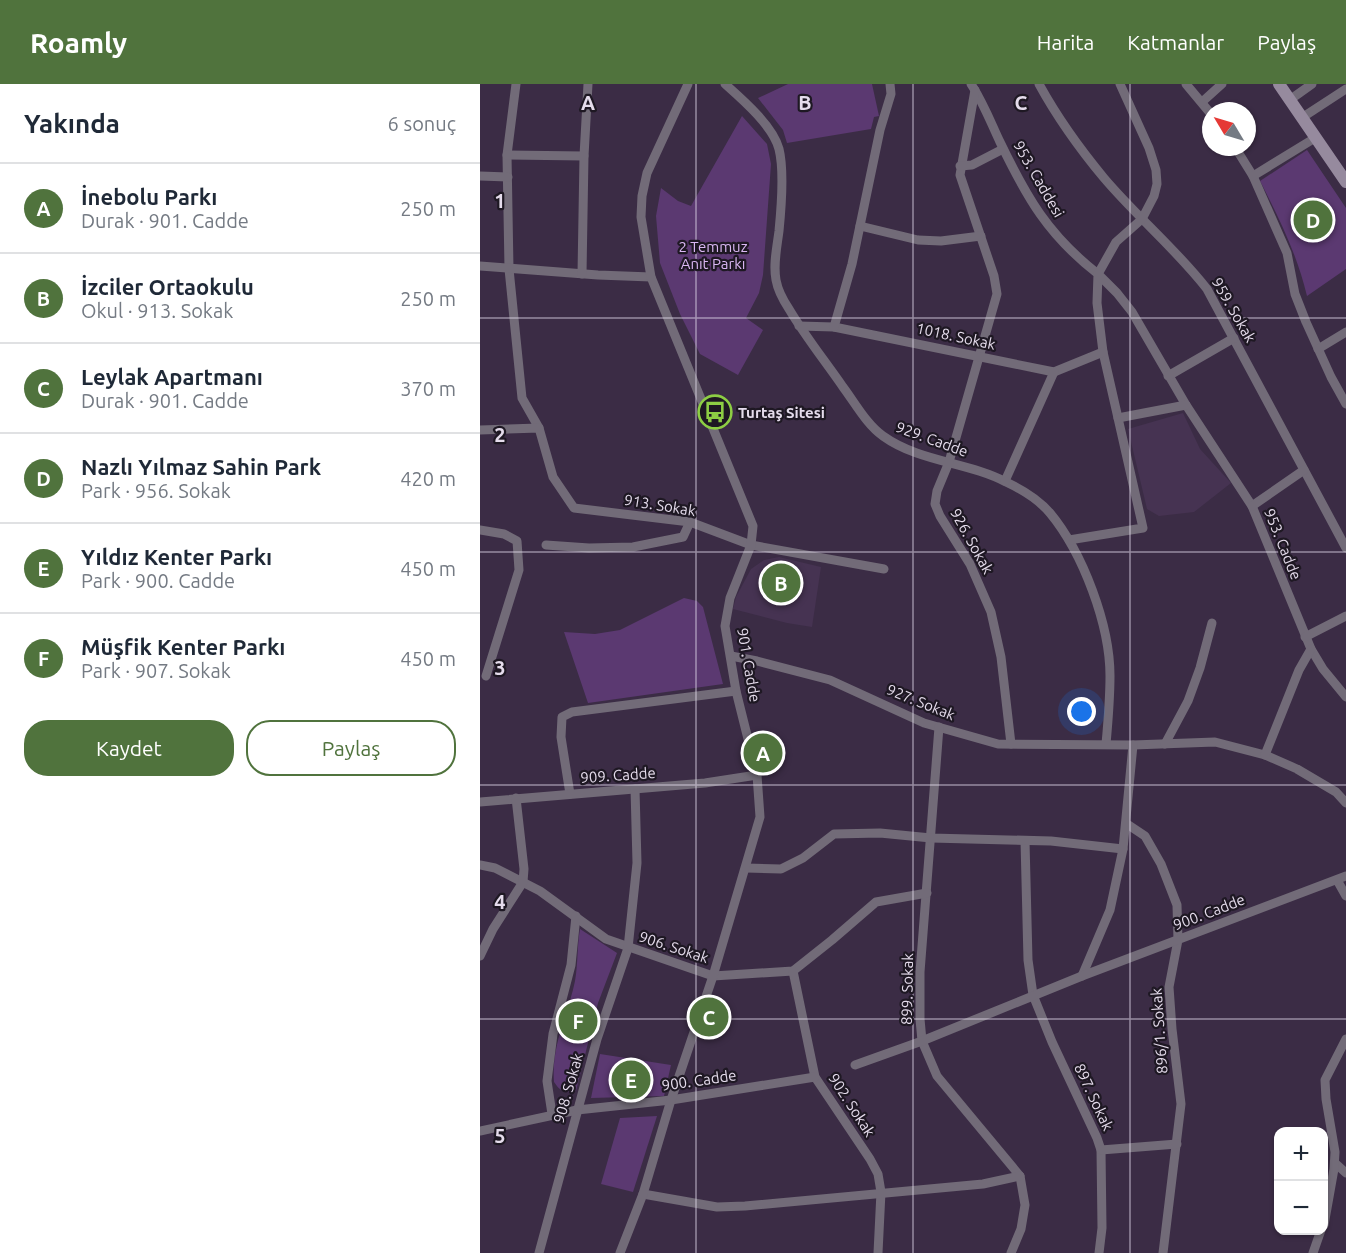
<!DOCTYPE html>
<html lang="tr">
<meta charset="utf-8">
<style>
body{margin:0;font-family:Ubuntu,sans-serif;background:#f6f6f7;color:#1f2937}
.controls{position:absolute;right:18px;bottom:18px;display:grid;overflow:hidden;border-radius:12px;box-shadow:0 2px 4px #0004}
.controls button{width:54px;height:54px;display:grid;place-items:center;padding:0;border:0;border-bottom:2px solid #e0e1e3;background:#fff;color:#1f2937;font:30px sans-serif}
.compass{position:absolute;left:722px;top:18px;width:54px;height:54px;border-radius:50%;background:#fff;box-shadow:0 2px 4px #0004;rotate:308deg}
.you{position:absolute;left:602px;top:628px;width:21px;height:21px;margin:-15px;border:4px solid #fff;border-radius:50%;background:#1a73e8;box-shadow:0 0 0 9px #1a73e833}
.badge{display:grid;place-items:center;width:39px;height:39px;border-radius:50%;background:#50733d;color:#fff;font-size:20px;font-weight:700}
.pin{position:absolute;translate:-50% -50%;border:3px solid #fff;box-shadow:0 2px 6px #0006}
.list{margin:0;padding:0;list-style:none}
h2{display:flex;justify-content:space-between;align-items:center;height:78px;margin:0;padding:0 24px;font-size:26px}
h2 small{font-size:20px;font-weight:400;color:#747a83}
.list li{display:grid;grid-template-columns:39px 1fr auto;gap:18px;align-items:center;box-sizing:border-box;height:90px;padding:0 24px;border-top:2px solid #e0e1e3}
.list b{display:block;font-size:22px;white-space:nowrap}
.list p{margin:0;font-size:20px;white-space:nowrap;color:#747a83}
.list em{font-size:20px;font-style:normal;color:#747a83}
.actions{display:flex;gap:12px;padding:18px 24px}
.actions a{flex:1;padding:14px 0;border:2px solid #50733d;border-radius:24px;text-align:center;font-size:21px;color:#50733d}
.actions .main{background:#50733d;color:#fff}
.map{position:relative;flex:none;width:866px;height:1169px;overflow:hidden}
header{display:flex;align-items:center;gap:36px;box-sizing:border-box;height:84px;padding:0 30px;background:#50733d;color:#fff}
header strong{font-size:28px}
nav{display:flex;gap:33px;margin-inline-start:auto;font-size:21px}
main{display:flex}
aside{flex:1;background:#fff}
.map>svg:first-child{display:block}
.built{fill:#463352}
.green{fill:#5b3971}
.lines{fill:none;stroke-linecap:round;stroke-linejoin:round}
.street{stroke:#726b78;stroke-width:9}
.secondary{stroke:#968a9e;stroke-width:12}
.grid{fill:none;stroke:#e5dcec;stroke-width:1.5;stroke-opacity:0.55}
.labels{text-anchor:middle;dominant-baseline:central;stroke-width:4.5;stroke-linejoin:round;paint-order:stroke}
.street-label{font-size:15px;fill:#e5dcec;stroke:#1e1823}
.park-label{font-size:15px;fill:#dab7f3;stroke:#1e1823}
.poi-label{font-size:15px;font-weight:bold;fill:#e5dcec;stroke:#1e1823;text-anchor:start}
.grid-label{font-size:20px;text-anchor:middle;font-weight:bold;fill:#e5dcec;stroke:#1e1823;stroke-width:4.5;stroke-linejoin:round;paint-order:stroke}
</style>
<header>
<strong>Roamly</strong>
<nav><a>Harita</a><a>Katmanlar</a><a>Paylaş</a></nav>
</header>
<main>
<aside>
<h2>Yakında<small>6 sonuç</small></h2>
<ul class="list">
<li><span class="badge">A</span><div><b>İnebolu Parkı</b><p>Durak · 901. Cadde</p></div><em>250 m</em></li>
<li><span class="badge">B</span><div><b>İzciler Ortaokulu</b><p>Okul · 913. Sokak</p></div><em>250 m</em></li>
<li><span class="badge">C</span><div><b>Leylak Apartmanı</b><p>Durak · 901. Cadde</p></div><em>370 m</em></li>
<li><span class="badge">D</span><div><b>Nazlı Yılmaz Sahin Park</b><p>Park · 956. Sokak</p></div><em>420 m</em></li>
<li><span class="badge">E</span><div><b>Yıldız Kenter Parkı</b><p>Park · 900. Cadde</p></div><em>450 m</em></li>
<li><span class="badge">F</span><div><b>Müşfik Kenter Parkı</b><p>Park · 907. Sokak</p></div><em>450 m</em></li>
</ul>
<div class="actions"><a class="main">Kaydet</a><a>Paylaş</a></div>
</aside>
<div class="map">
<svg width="866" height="1169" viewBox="0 0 866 1169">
<rect width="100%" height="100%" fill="#3b2c45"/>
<!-- built -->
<g class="built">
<polygon points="703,329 720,365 751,399 714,428 679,432 667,425 648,345"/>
<polygon points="299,473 341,483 332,543 307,539 253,525 256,513 271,485 284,476"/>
</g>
<!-- green -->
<g class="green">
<polygon points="308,0 392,0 399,32 394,33 391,45 307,59 303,46 278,14"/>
<polygon points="262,32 287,60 291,80 283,191 279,209 266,234 283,246 258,291 220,270 200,230 180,179 176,132 181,104 198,117 211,122"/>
<path d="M 827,66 L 866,124 L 866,185 L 827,212 C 817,170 799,134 780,97 Z"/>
<polygon points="204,514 217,517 223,523 243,600 108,619 84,548 115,550 140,546"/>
<path d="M 100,845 L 137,869 L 118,919 L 96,1007 C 85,1010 80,1007 74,998 C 71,961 88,931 95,897 C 98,880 97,862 100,845 Z"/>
<polygon points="120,970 191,981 184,1012 111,1014"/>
<polygon points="177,1032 153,1108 121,1100 140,1034"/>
</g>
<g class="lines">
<!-- street -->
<g class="street">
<polyline points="36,0 27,71 29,185 42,314 59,344"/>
<path d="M 245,0 C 263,16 293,42 299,65 C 304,85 301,127 299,147 C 297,163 293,180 296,196 C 298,207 303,216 309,225 C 325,252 345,277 363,303 C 375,319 387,341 403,352 C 439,378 488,378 526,398 C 541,405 559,416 570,429 C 603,469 630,541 630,592 C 630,615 628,638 626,660"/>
<path d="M 491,0 C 503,18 511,39 520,58 C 547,114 568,151 618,190 L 617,219 L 623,268 L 663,444 L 589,456"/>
<path d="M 559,0 C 577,33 600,65 624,94 C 657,133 696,165 727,205 L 866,464"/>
<polyline points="640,0 669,64 676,86 677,100 674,112 662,135 636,158 618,190 637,209 652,228 706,321 772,422 831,565 843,585 866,613"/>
<polyline points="706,0 731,30"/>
<polyline points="495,6 480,91 514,192 517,210 469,378 457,407 455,420 460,432 490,480 511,528 521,573 531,660"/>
<polyline points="811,15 832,0"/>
<polyline points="722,18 742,0"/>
<polyline points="823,33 866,5"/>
<polyline points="755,63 773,92 807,169 815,210 826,238 851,293 866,320"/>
<polyline points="27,71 104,72"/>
<polyline points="480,82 492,81 523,65"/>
<polyline points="0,92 28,93"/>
<polyline points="773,92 835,54"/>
<polyline points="380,142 438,156 461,157 501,152"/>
<polyline points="0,182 118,191 171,193"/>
<polyline points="102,190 104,72 108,0"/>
<polyline points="319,242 354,243 574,288 623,268"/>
<polyline points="354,243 372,180 400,46 411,10 410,0"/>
<polyline points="838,265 866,248"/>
<polyline points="688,292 754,254"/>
<polyline points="638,334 706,321"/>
<polyline points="0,346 59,344 73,393 94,424 210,438 271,461 404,485"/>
<polyline points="525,397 574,288"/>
<polyline points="772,422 824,386"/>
<polyline points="0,446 24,450 37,457 39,486 6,592"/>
<polyline points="66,461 109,464 153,463 203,453 210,438"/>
<polyline points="825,553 866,532"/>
<polyline points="251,572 277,577 350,596 444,639 518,660 653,661 735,658 785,671 817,685 856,708 866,719"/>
<polyline points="459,643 440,888 440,935 442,957 457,992 540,1092 545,1121 541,1145 531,1169"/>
<polyline points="685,660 708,617 720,584 732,539"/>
<polyline points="785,671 819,586 831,565"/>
<polyline points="90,710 81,653 82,633 92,628 256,607"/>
<polyline points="0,718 225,699 277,691"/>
<polyline points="647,740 665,752 681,780 697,821 698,856 689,903 692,945 701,1020 683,1169"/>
<polyline points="545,757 548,876 553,911 572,958 617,1054 621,1066 622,1144 619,1169"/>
<polyline points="0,781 15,784 60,807 126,855 233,892 313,887 352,856 396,818 447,809"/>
<polyline points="266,784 301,785 323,774 354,750 400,749 451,754 571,757 643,765"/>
<polyline points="857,796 866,812"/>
<polyline points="0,872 13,845 43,798 44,785 36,714"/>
<polyline points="313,887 335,993 390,1075 398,1090 401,1108 398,1169"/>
<polyline points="602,892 630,826 643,765 653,661"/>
<polyline points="375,981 442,957 602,892 866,792"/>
<polyline points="72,1030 67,997 73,950 91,881 96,832"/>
<polyline points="0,1047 97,1026 191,1016 335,993"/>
<polyline points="621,1066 697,1060"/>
<polyline points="855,1079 866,1089"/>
<polyline points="163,1110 237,1123 265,1122 503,1100 540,1092"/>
<polyline points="844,1141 854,1085 855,1068 846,1015 845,996 866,955"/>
<polyline points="59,1169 117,955 148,864 157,779 155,705"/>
<polyline points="140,1169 163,1110 191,1016 233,892 280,733 277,691 256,607 245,542 250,514 271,461 273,442 171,193 161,133 162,112 167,89 208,0"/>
<polyline points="833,1169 841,1146"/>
</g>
<!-- secondary -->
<polyline class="secondary" points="799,0 866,98"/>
</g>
<!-- grid -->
<path class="grid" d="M 216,0 L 216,1169M 433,0 L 433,1169M 650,0 L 650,1169M 0,234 L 866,234M 0,468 L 866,468M 0,701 L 866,701M 0,935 L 866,935"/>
<!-- icons -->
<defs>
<g id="bus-ring" transform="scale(1.725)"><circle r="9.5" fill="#1e1823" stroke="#8dce44" stroke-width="1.5"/><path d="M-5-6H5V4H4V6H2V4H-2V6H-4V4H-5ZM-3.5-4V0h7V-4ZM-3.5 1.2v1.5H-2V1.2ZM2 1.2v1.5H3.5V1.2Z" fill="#8dce44"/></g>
</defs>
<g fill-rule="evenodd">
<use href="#bus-ring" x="235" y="328"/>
</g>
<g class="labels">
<!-- street labels -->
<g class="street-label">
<text transform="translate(559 95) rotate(60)">953. Caddesi</text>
<text transform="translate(754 226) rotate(60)">959. Sokak</text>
<text transform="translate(476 252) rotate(12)">1018. Sokak</text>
<text transform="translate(452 355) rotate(20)">929. Cadde</text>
<text transform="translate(180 421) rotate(9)">913. Sokak</text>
<text transform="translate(492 457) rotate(61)">926. Sokak</text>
<text transform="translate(803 460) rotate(68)">953. Cadde</text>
<text transform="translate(269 581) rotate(80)">901. Cadde</text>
<text transform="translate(441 618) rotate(22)">927. Sokak</text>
<text transform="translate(138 691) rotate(-4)">909. Cadde</text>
<text transform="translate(729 828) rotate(-21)">900. Cadde</text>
<text transform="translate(194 863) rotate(18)">906. Sokak</text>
<text transform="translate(427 905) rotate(-89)">899. Sokak</text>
<text transform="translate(679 947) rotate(-94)">896/1. Sokak</text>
<text transform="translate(219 996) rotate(-8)">900. Cadde</text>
<text transform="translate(88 1004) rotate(-74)">908. Sokak</text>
<text transform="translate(614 1013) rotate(65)">897. Sokak</text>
<text transform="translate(372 1021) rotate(57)">902. Sokak</text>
</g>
<!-- park labels -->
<g class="park-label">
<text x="233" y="162">2 Temmuz<tspan x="233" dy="17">Anıt Parkı</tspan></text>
</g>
<!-- poi labels -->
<g class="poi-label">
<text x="258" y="328">Turtaş Sitesi</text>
</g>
</g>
<g class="grid-label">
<text x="108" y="26">A</text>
<text x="325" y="26">B</text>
<text x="541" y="26">C</text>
<text x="20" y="124">1</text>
<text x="20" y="358">2</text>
<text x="20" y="591">3</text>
<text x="20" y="825">4</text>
<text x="20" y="1059">5</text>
</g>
</svg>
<div class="controls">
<button>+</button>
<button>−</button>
</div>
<svg class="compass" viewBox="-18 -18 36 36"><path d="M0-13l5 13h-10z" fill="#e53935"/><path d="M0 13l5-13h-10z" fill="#747a83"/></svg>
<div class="you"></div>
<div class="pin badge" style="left:283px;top:669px">A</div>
<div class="pin badge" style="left:301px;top:499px">B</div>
<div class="pin badge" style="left:229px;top:933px">C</div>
<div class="pin badge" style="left:833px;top:136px">D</div>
<div class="pin badge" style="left:151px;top:996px">E</div>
<div class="pin badge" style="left:98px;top:937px">F</div>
</div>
</main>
